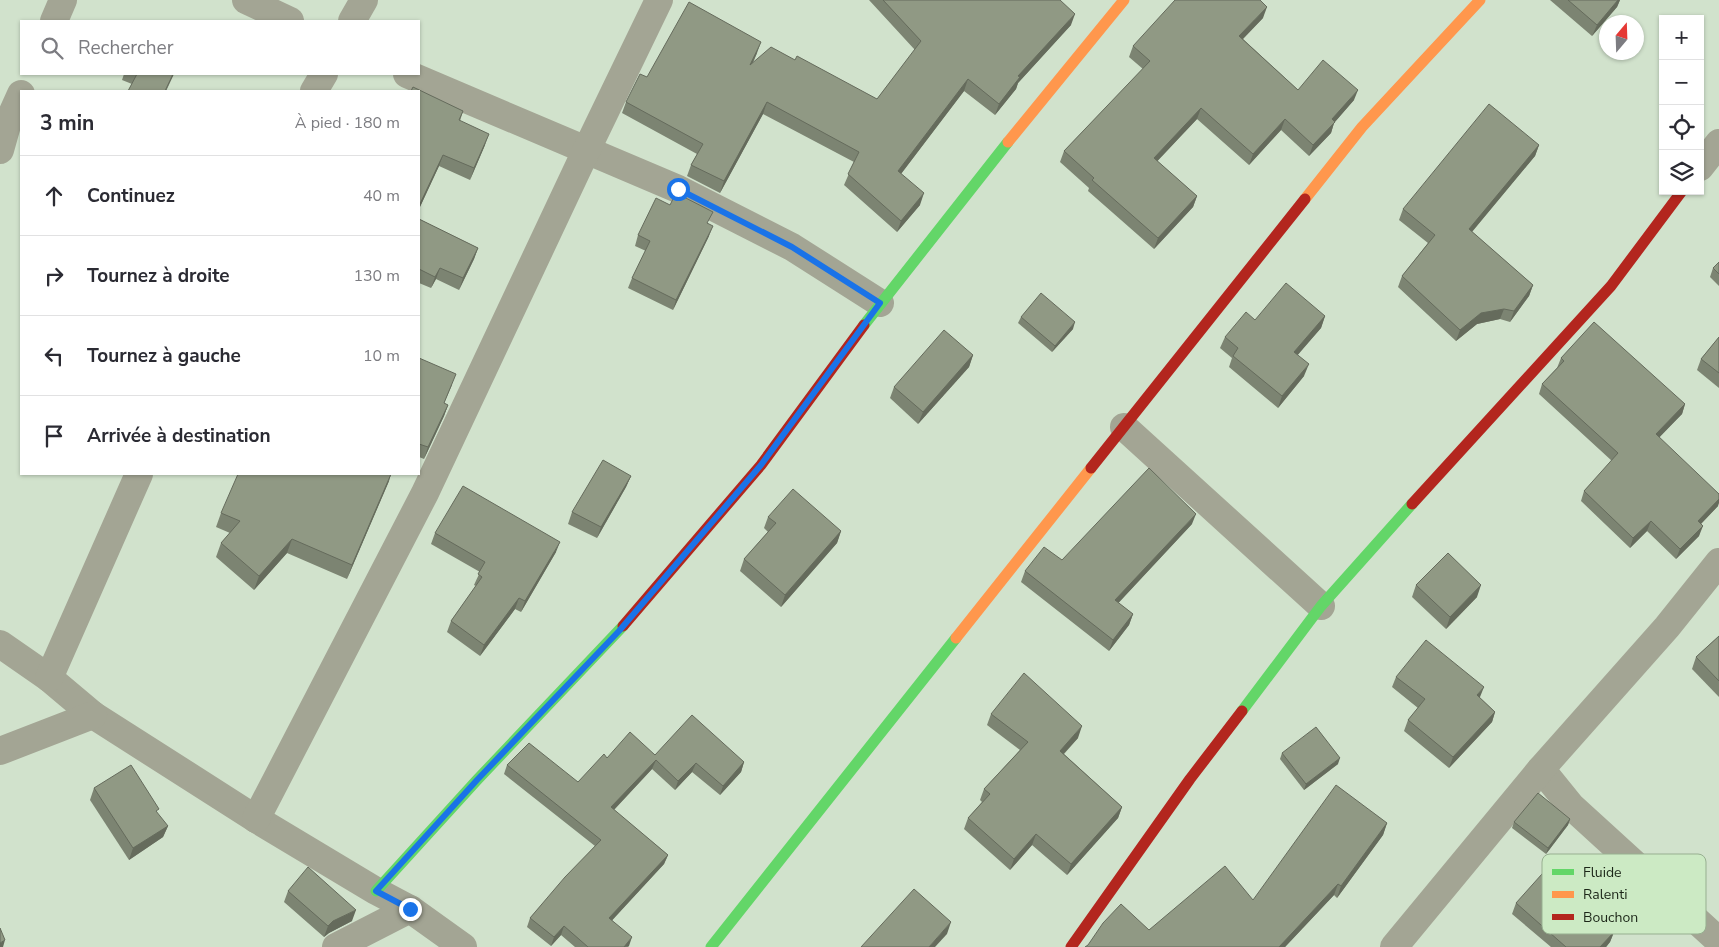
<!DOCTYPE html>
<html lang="fr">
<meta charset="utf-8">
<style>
body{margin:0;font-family:"Nunito Sans",sans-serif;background:#f7f7f7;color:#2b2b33}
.controls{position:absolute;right:15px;top:15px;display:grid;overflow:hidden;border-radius:0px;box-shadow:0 1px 4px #0004}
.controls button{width:45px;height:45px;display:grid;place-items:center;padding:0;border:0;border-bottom:1px solid #e1e1e2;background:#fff;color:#2b2b33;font:25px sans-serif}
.compass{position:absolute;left:1599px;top:15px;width:45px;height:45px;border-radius:50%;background:#fff;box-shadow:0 1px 4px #0004;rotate:19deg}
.stop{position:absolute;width:15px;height:15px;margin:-11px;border:4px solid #1a73e8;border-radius:50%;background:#fff}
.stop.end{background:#1a73e8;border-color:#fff;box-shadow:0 1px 5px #0008}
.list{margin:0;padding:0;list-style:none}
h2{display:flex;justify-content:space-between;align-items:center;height:65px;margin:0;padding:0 20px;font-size:21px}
h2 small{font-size:16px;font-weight:400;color:#7c7c81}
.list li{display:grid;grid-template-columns:32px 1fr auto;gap:15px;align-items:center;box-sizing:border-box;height:80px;padding:0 20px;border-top:1px solid #e1e1e2}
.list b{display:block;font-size:19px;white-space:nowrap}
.list em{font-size:16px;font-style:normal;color:#7c7c81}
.icon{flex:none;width:28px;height:28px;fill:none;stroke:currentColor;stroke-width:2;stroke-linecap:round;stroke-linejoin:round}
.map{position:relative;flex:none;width:1719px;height:947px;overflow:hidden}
.search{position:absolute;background:#fff;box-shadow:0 1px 4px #0004;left:20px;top:20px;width:400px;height:55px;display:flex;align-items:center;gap:12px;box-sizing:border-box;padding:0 18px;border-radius:0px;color:#7c7c81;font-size:19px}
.panel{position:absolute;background:#fff;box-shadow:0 1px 4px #0004;left:20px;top:90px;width:400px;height:385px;border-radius:0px}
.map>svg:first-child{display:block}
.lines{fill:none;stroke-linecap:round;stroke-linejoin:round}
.street{stroke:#a3a594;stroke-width:28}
.fast{stroke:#63d668;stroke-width:11}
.slow{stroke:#ff974d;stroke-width:11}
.jam{stroke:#b3261e;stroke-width:11}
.wall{fill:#7c8472}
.shaded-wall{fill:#656b5c}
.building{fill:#909984;stroke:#656b5c}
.route{stroke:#1a73e8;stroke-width:6}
.key{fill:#cceac4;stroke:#97af90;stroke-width:1}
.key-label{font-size:14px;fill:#1c2618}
</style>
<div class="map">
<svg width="1719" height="947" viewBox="0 0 1719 947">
<rect width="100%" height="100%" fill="#d1e2cc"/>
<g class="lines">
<!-- street -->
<g class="street">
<polyline points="246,0 290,21"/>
<polyline points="54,21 63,0"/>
<polyline points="352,21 364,0"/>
<polyline points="407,74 678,189 792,247 880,303"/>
<polyline points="314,91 324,74"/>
<polyline points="0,150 7,125 21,94"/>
<polyline points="1700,167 1719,143"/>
<polyline points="1124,427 1321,606"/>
<polyline points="0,644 49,678 93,715 256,819 376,891 410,909 463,947"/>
<polyline points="49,678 139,474"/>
<polyline points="0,751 93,715"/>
<polyline points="1541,769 1571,806 1719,941"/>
<polyline points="256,819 425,493 586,151 659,0"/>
<polyline points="336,947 410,909"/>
<polyline points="1394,947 1541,769 1667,627 1719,562"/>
</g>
<!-- fast -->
<g class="fast">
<polyline points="864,325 1008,142"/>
<polyline points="1242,711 1321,606 1412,504"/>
<polyline points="376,891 477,780 623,626"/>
<polyline points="711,947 956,638"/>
</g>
<!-- slow -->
<g class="slow">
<polyline points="1008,142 1124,0"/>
<polyline points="1305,199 1362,127 1480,0"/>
<polyline points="956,638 1091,468"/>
</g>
<!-- jam -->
<g class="jam">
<polyline points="1091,468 1305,199"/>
<polyline points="1412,504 1611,286 1682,191"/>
<polyline points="623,626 761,465 864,325"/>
<polyline points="1071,947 1190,779 1242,711"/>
</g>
</g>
<!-- wall -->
<g class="wall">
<polygon points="869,0 1060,0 1071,25 1018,83 1016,89 995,115 964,91 901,174 920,205 897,232 844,185 854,162 763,114 720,193 687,176 691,165 697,154 622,113 626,102 647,77 757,53 753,63 795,60 877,99 915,50"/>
<polygon points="1550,0 1620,0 1617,7 1592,36"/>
<polygon points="1263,18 1243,39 1298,90 1354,100 1334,123 1331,133 1309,156 1281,130 1249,165 1197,119 1157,161 1197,196 1193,207 1154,249 1088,191 1089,188 1060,162 1064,151 1143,69 1129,57 1133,46"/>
<polygon points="124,74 174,74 132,84 122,80"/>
<polygon points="419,91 463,111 460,121 485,145 470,180 439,166 419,209"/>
<polygon points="1539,145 1535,156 1472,232 1533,285 1529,296 1510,322 1500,319 1477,324 1456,341 1398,287 1402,276 1428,243 1399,220 1403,209"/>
<polygon points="419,219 478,248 474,259 459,290 436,279 431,288 419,283"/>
<polygon points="708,223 709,236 673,310 628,288 632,278 646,251 635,246 638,235"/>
<polygon points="1719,262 1719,286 1710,277 1713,268"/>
<polygon points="1325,316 1321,328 1297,355 1304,376 1278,408 1229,367 1232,358 1220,348 1225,337 1255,320"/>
<polygon points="1021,317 1073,329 1052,352 1018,323"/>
<polygon points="1719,337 1719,388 1697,370 1701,359"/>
<polygon points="973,355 969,367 918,424 890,398 894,387"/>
<polygon points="419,358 452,385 444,403 448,405 444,416 424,459 419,457"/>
<polygon points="1561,358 1685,404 1682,414 1659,437 1718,506 1701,524 1699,536 1676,559 1647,531 1630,548 1581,501 1584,491 1612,461 1539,394 1542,384 1557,368"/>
<polygon points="631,476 626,487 597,538 568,524 572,512"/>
<polygon points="389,481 347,579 287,553 254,590 216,557 221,543 230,533 216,527 221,513"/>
<polygon points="768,517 841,531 837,543 781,607 740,571 744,559 768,532 764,528"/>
<polygon points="1192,524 1118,603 1133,614 1129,625 1109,651 1021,582 1025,571 1062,560"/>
<polygon points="435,533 556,552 521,612 515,609 480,656 447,632 451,621 476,586 474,585 480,572 431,544"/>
<polygon points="1416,585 1477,597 1446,629 1412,597"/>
<polygon points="1719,636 1719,697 1692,669 1696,657"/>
<polygon points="1396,677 1480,697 1480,698 1495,712 1492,722 1449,768 1404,731 1408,720 1418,708 1392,687"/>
<polygon points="991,714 1078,738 1064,754 1122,807 1118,818 1067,875 1032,845 1010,870 964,829 968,818 982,802 980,800 984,789 1020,750 987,725"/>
<polygon points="1282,753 1338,764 1304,790 1280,759"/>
<polygon points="655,755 744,762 741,772 720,795 692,772 675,790 652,769 614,810 668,855 664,864 612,920 629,946 628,947 575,947 561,935 551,946 527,927 530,918 595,846 504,774 507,765 578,782 607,758"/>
<polygon points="94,788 168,826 163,837 129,860 90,800"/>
<polygon points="1570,819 1568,825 1546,854 1512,828 1514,822"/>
<polygon points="1387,823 1383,835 1337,898 1334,895 1285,947 1085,947 1088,945 1149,930 1253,900"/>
<polygon points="288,891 352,921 329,933 324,937 284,902"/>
<polygon points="1595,900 1588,908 1614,932 1610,942 1606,947 1551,947 1512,914 1516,903"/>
</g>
<!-- shaded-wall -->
<g class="shaded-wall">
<polygon points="1618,0 1620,0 1617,7 1592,36 1597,25"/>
<polygon points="1267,7 1263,18 1235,47 1239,36"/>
<polygon points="1075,14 1071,25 1018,83 1016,89 995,115 999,104 1018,76"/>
<polygon points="761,42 757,53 746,76 750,65"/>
<polygon points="173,74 174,74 166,91 165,91"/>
<polygon points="968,79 964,91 894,183 898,171"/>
<polygon points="1358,90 1354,100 1334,123 1331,133 1309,156 1313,145 1332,119"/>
<polygon points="767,102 763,114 720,193 724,181"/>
<polygon points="1201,108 1197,119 1150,169 1154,158"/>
<polygon points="1285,119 1281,130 1249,165 1253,154"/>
<polygon points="489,134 485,145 470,180 474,168"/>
<polygon points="1539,145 1535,156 1465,240 1469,229"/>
<polygon points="443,155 439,166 419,209 419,206"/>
<polygon points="924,193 920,205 897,232 901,221"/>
<polygon points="1197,196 1193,207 1154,249 1158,238"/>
<polygon points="713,226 709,236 673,310 676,300"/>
<polygon points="478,248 474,259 459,290 463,278"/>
<polygon points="440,268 436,279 431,288 435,277"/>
<polygon points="1533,285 1529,296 1510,322 1514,311"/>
<polygon points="1504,309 1500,319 1477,324 1456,341 1460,330 1481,313"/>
<polygon points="1325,316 1321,328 1290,364 1294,352"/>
<polygon points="1075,322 1073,329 1052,352 1055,346"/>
<polygon points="973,355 969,367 918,424 923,412"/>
<polygon points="1309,364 1304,376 1278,408 1282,396"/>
<polygon points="1685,404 1682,414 1653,444 1656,434"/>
<polygon points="448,405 444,416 424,459 428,447"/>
<polygon points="391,474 389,481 347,579 352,565"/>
<polygon points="631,476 626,487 597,538 601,527"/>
<polygon points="1719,499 1719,503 1718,506 1694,531 1698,521"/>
<polygon points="1196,514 1192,524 1111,611 1115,600"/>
<polygon points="1651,521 1647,531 1630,548 1633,538"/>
<polygon points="1703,526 1699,536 1676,559 1680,549"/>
<polygon points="841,531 837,543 781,607 785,595"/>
<polygon points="292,539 287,553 254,590 259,576"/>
<polygon points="560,542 556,552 521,612 525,601"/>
<polygon points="1481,585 1477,597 1446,629 1450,617"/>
<polygon points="519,598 515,609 480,656 484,645"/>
<polygon points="1133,614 1129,625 1109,651 1113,640"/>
<polygon points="1484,687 1480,697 1473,706 1477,695"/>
<polygon points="1495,712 1492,722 1449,768 1453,757"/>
<polygon points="1082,726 1078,738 1056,762 1060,751"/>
<polygon points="1340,758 1338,764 1304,790 1306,784"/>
<polygon points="656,760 652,769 608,816 611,807"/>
<polygon points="744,762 741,772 720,795 723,786"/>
<polygon points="696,763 692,772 675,790 678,781"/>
<polygon points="1122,807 1118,818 1067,875 1071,864"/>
<polygon points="1570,819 1568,825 1546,854 1548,848"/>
<polygon points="1387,823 1383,835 1337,898 1341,886"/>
<polygon points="168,826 163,837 129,860 133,848"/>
<polygon points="1036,834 1032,845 1010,870 1014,859"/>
<polygon points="668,855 664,864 606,927 609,918"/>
<polygon points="1338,884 1334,895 1285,947 1279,947"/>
<polygon points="1598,890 1595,900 1581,916 1585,906"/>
<polygon points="356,910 352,921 329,933 324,937 328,926 333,921"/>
<polygon points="951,922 947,934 935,947 929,947"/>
<polygon points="564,926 561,935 551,946 554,937"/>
<polygon points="1614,932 1610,942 1606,947 1600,947"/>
<polygon points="632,937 629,946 624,947"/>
<polygon points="5,940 3,947 0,947 0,943"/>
</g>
<!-- building -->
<g class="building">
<polygon points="883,0 1060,0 1075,14 1018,76 1020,77 999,104 968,79 898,171 924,193 901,221 848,174 859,152 767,102 724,181 691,165 703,144 626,102 640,74 647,77 689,2 761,42 750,65 771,47 795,60 797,56 877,99 921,41"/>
<polygon points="1175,0 1260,0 1267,7 1239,36 1298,90 1323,60 1358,90 1332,119 1335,122 1313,145 1285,119 1253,154 1201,108 1154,158 1197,196 1158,238 1092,180 1094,178 1064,151 1150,61 1133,46"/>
<polygon points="1568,0 1618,0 1597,25"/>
<polygon points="136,74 173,74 165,91 128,91 137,74"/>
<polygon points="413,87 463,111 459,120 489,134 474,168 443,155 419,206 419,91 411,91"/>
<polygon points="1489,104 1539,145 1469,229 1533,285 1514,311 1504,309 1481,313 1460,330 1402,276 1435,235 1403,209"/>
<polygon points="676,193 713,212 707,223 713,226 676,300 632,278 650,241 638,235 656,198 670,205"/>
<polygon points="419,219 478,248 463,278 440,268 435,277 419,269"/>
<polygon points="1719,262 1719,274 1713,268"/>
<polygon points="1286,283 1325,316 1294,352 1309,364 1282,396 1233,356 1238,348 1225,337 1246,312 1255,320"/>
<polygon points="1041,293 1075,322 1055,346 1021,317"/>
<polygon points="1594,322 1685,404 1656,434 1719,494 1719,499 1698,521 1703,526 1680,549 1651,521 1633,538 1584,491 1618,453 1542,384 1564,361 1561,358"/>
<polygon points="944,330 973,355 923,412 894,387"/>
<polygon points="1719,337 1719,373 1701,359"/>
<polygon points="419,358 456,374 444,403 448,405 428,447 419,444"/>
<polygon points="603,460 631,476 601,527 572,512"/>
<polygon points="1149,468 1196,514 1115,600 1133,614 1113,640 1025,571 1044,547 1062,560"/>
<polygon points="238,474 391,474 352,565 292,539 259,576 221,543 240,521 221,513"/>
<polygon points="463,486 560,542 525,601 519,598 484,645 451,621 482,577 478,574 485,562 435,533"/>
<polygon points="793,489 841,531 785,595 744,559 776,523 768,517"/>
<polygon points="1448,553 1481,585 1450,617 1416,585"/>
<polygon points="1719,636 1719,681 1696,657"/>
<polygon points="1426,640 1484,687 1477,695 1495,712 1453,757 1408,720 1425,699 1396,677"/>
<polygon points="1024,673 1082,726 1060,751 1122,807 1071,864 1036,834 1014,859 968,818 990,794 984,789 1028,742 991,714"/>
<polygon points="692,715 744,762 723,786 696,763 678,781 656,760 611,807 668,855 609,918 632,937 624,947 588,947 564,926 554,937 530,918 565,877 601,840 507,765 529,743 578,782 604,754 607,758 630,732 655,755"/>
<polygon points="1316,727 1340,758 1306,784 1282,753"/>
<polygon points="131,765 159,809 156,811 168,826 133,848 94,788"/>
<polygon points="1336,785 1387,823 1341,886 1338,884 1279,947 1085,947 1088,945 1103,923 1121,904 1149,930 1225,866 1253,900"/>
<polygon points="1538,793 1570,819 1548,848 1514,822"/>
<polygon points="1559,855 1598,890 1585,906 1614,932 1600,947 1566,947 1516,903"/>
<polygon points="308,867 356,910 333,921 328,926 288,891"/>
<polygon points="914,889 951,922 929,947 861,947"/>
<polygon points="0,928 5,940 0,943"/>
</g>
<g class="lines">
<!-- route -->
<polyline class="route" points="410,909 376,891 477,780 619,631 761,465 880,303 792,247 678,189"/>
</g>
<!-- legend -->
<rect x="1542" y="854" width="164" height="80" rx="8" class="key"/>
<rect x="1552" y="869" width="22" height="6" fill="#63d668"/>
<rect x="1552" y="891" width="22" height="7" fill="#ff974d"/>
<rect x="1552" y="914" width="22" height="6" fill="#b3261e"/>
<g class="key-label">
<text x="1583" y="877">Fluide</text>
<text x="1583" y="899">Ralenti</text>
<text x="1583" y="922">Bouchon</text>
</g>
</svg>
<div class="controls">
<button>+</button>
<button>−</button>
<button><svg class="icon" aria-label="locate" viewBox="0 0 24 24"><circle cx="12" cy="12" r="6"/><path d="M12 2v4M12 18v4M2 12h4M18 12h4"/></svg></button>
<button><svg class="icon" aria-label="layers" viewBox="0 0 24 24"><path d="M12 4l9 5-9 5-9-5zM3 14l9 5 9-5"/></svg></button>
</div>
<svg class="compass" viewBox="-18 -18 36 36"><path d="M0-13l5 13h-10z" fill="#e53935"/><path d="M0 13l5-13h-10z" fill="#7c7c81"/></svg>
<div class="stop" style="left:678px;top:189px"></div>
<div class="stop end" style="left:410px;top:909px"></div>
<div class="search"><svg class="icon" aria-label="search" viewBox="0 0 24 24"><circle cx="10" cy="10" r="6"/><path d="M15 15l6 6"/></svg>Rechercher</div>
<section class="panel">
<h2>3 min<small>À pied · 180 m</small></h2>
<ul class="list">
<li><svg class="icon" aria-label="ahead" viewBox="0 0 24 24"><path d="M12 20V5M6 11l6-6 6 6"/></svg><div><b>Continuez</b></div><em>40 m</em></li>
<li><svg class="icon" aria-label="right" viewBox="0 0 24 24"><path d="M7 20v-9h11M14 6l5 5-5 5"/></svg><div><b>Tournez à droite</b></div><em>130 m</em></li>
<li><svg class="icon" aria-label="left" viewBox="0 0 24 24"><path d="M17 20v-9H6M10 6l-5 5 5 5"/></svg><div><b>Tournez à gauche</b></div><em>10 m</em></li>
<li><svg class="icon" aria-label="arrive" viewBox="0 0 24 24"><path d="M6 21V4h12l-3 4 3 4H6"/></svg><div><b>Arrivée à destination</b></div></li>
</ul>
</section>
</div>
